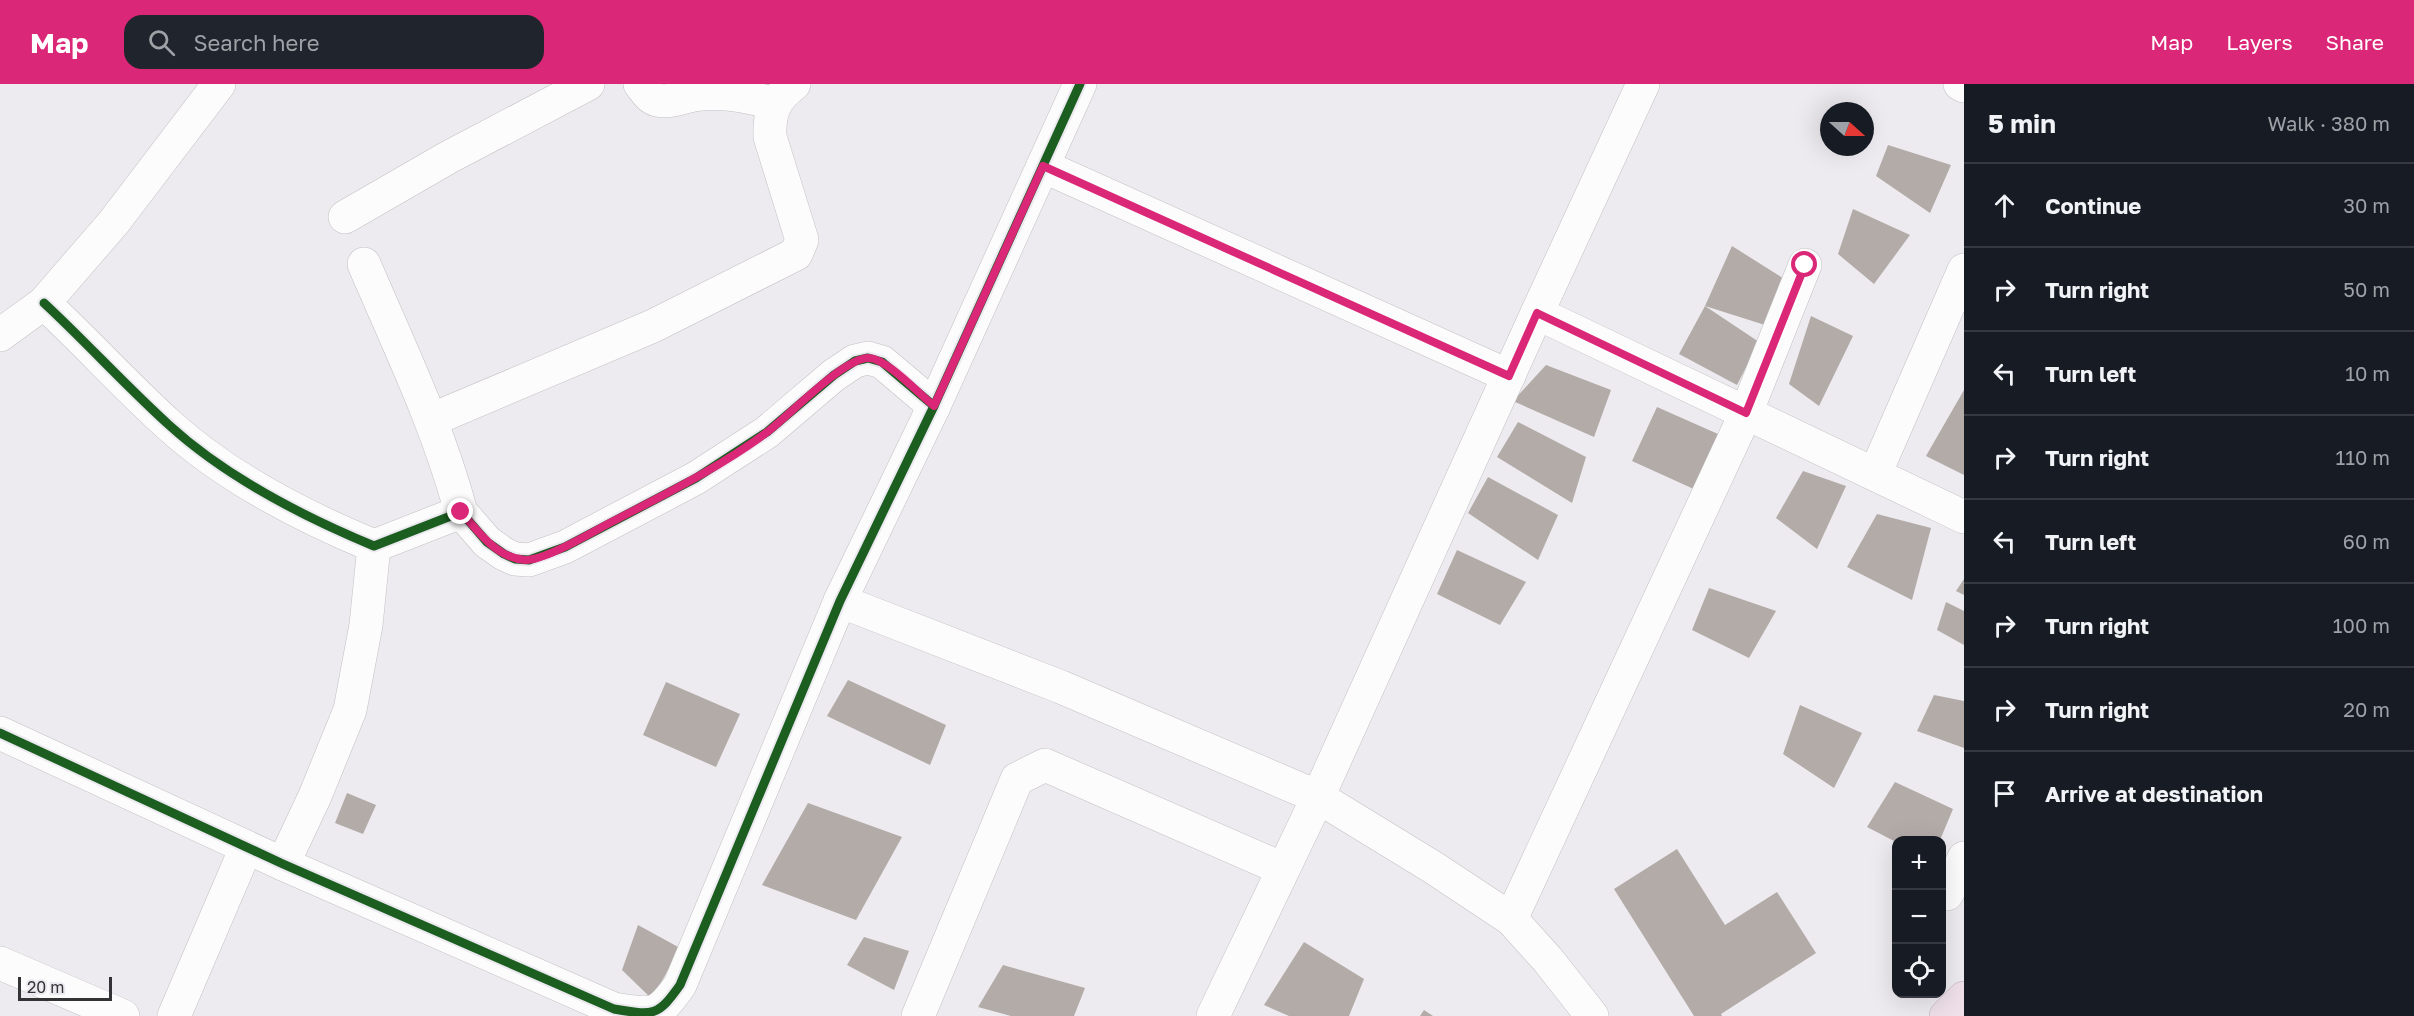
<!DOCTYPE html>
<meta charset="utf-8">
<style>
body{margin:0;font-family:"Golos Text",sans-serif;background:#20242c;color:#f1f3f6}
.controls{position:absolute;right:18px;bottom:18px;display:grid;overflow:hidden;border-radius:12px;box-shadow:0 6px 24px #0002}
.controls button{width:54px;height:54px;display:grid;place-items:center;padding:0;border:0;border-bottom:2px solid #363941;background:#171b24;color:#f1f3f6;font:30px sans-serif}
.compass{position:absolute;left:1820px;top:18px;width:54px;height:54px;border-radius:50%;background:#171b24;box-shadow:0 6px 24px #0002;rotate:111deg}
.scale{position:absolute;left:18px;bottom:15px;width:94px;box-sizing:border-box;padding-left:6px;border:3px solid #333235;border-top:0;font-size:16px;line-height:21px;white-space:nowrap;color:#333235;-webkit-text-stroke:4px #eceaf0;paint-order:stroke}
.stop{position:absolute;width:18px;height:18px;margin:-14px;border:4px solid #db2777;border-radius:50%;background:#fff}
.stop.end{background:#db2777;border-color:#fff;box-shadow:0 2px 6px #0008}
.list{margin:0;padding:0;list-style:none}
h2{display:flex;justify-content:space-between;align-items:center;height:78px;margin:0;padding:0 24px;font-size:26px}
h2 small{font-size:20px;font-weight:400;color:#9ea1a6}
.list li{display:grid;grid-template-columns:39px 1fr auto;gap:18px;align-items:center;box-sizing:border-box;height:84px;padding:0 24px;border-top:2px solid #363941}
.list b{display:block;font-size:22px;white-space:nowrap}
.list em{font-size:20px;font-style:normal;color:#9ea1a6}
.icon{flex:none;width:33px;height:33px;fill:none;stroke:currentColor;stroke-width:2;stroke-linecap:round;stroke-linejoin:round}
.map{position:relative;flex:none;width:1964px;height:932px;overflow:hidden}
header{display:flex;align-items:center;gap:36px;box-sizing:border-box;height:84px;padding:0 30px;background:#db2777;color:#fff}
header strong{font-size:28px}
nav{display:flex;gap:33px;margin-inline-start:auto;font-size:21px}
.search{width:420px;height:54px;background:#20242c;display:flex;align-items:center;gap:15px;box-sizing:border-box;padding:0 21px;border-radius:18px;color:#9ea1a6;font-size:22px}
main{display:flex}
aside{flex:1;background:#171b24}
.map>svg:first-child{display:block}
.building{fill:#b2aba8}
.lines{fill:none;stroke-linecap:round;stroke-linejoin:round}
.minor-casing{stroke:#c2c0c3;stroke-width:34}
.highway-casing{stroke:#c0b1bc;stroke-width:34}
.minor{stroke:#fcfcfd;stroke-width:33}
.highway{stroke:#eedfe8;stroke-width:33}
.cycleway-casing{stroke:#eceaf0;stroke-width:13}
.cycleway{stroke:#1b5e20;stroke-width:9}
.route{stroke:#db2777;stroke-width:8}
</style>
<header>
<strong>Map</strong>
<div class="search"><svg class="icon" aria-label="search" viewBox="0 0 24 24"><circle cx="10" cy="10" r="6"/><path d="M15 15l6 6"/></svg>Search here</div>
<nav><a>Map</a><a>Layers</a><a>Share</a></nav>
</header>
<main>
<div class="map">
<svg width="1964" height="932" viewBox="0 0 1964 932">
<rect width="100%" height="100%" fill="#edebef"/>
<!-- building -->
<g class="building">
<polygon points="1888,61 1951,81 1930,129 1876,92"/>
<polygon points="1853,125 1910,151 1874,200 1838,170"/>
<polygon points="1732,162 1786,196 1765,241 1705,222"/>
<polygon points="1705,222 1759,258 1737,301 1679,270"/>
<polygon points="1811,232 1853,252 1819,322 1789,300"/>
<polygon points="1546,281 1611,306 1594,353 1513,317"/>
<polygon points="1964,306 1964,391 1926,372"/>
<polygon points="1657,323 1718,350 1696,406 1632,377"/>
<polygon points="1518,338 1586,373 1572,419 1497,373"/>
<polygon points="1803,387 1846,402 1817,465 1776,434"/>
<polygon points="1488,393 1558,431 1538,476 1468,429"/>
<polygon points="1877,430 1931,444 1912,516 1847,483"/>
<polygon points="1457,466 1526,498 1500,541 1437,510"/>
<polygon points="1964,495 1964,511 1956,507"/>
<polygon points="1709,504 1776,527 1749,574 1692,546"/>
<polygon points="1946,518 1964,527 1964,561 1937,546"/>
<polygon points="848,596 946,641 930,681 827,632"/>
<polygon points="666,598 740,630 716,683 643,651"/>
<polygon points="1934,611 1964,617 1964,664 1917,647"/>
<polygon points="1800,621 1862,649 1834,704 1783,670"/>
<polygon points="1895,698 1953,725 1940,756 1896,758 1867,743"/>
<polygon points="347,709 376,721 363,750 335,739"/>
<polygon points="808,719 902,753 856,836 762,801"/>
<polygon points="1677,765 1725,841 1777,808 1816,869 1721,930 1722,932 1694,932 1614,805"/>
<polygon points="638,841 680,864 652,915 622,886"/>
<polygon points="864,853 909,867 894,906 847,881"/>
<polygon points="1304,858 1364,895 1349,932 1289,932 1264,921"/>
<polygon points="1003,881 1085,904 1074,932 1011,932 978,923"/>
<polygon points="1424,926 1433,932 1420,932"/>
</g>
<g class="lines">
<!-- minor casing -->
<g class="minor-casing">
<g id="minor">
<path d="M 640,0 C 645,6 649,14 657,16 C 669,19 683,13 694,11 C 721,7 749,12 774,20"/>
<polyline points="1643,0 1537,229 1964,433"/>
<polyline points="1960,0 1964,2"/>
<polyline points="1043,82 1509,292"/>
<polyline points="345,133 449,73 588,0"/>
<path d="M 364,180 C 399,262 438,342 461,428"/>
<path d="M 44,219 C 87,259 126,302 169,341 C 226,393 304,433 374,462 L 461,428 L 487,458 L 504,470 L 515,475 L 529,476 L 565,463 L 696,394 L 767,348 L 834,291 L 855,277 L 868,274 L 882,278 L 934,322"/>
<polyline points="0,251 44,219 114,138 219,0"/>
<path d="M 431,336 L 653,242 L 796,170 L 802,156 L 770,53 C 769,29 774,15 794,0"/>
<polyline points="1875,390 1964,186"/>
<polyline points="840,517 1061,603 1318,713 1434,784 1511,835 1548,876 1592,932"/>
<path d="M 0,649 L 283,780 L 614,925 C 654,932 658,932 680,901 L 840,517 L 934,322 L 1080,0"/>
<polyline points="283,780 315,712 350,626 366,541 374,462"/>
<polyline points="1947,810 1964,774"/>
<polyline points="1511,835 1746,329 1805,181"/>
<polyline points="0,879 123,932"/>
<polyline points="174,932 246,764"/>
<polyline points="918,932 1017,695 1045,681 1283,785"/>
<polyline points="1213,932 1318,713 1537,229"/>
</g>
</g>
<!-- highway casing -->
<g class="highway-casing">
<polyline id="highway" points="1946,932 1964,914"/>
</g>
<!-- minor -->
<use href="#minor" class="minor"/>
<!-- highway -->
<use href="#highway" class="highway"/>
<!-- cycleway casing -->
<g class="cycleway-casing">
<g id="cycleway">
<path d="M 44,219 C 87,259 126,302 169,341 C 226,393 304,433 374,462 L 461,428 L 487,458 L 504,470 L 515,475 L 529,476 L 565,463 L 696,394 L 767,348 L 834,291 L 855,277 L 868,274 L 882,278 L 934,322"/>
<path d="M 0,649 L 283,780 L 614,925 C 654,932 658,932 680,901 L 840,517 L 934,322 L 1080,0"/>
</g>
</g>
<!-- cycleway -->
<use href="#cycleway" class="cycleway"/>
</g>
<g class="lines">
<!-- route -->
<path class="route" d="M 461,428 C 479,448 496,474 525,476 C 543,477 587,451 604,442 C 659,413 716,386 766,349 C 788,333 844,273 869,274 C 887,275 919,310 934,322 L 1043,82 L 1509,292 L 1537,229 L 1746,329 L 1805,181"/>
</g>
</svg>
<div class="controls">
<button>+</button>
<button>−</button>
<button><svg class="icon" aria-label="locate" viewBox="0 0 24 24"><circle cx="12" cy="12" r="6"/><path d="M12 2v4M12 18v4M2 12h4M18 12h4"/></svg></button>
</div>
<svg class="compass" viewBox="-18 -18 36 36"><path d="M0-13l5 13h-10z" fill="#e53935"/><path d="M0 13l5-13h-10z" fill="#9ea1a6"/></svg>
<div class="scale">20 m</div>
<div class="stop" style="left:1805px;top:181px"></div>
<div class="stop end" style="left:461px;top:428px"></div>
</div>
<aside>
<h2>5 min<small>Walk · 380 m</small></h2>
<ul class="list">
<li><svg class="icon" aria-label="ahead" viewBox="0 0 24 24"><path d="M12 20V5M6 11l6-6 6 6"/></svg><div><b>Continue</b></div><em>30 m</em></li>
<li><svg class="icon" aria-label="right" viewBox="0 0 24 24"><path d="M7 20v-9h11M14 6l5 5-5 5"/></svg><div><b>Turn right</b></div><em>50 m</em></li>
<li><svg class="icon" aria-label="left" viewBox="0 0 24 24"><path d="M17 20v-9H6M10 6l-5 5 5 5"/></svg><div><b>Turn left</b></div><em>10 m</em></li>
<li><svg class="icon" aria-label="right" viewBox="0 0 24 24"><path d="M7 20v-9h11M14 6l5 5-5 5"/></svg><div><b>Turn right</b></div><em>110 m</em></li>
<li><svg class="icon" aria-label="left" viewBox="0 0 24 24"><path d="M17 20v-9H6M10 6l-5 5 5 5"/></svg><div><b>Turn left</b></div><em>60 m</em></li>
<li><svg class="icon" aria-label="right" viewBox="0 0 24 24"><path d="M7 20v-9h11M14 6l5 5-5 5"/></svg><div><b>Turn right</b></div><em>100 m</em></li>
<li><svg class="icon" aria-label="right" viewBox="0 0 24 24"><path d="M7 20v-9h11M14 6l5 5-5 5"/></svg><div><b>Turn right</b></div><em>20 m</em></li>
<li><svg class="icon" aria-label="arrive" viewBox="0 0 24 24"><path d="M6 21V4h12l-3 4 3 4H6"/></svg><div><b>Arrive at destination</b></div></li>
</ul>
</aside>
</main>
